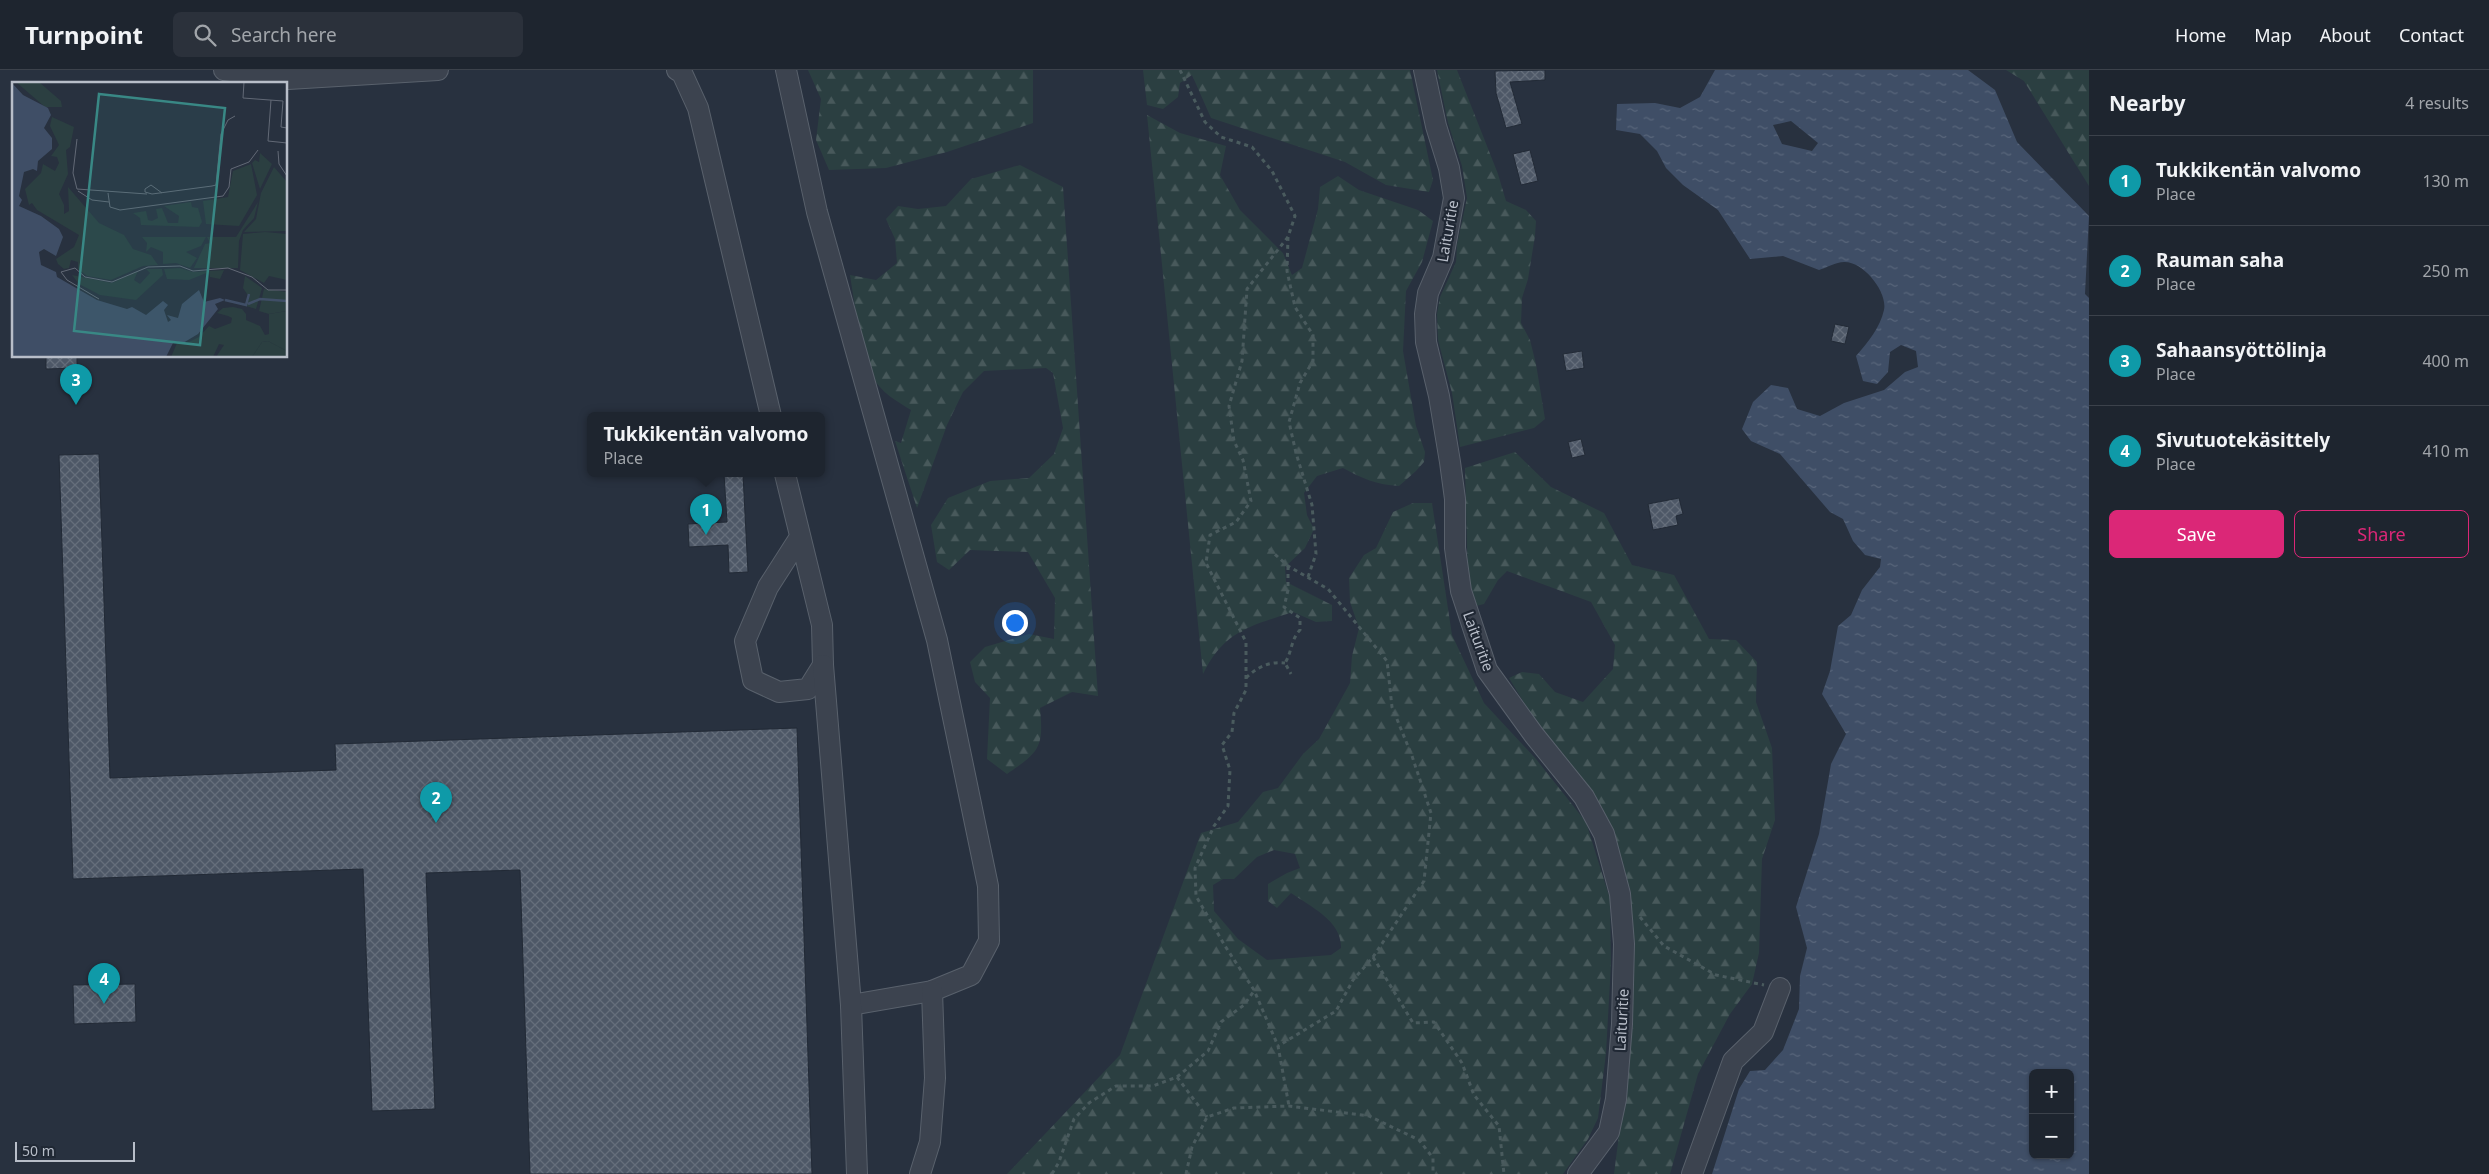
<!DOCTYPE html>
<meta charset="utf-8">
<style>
body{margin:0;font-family:"Noto Sans",sans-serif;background:#2b313b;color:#f1f3f6}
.controls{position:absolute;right:15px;bottom:15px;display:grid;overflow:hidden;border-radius:8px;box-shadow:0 1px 4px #0004}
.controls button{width:45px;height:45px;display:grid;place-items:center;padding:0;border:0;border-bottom:1px solid #3c424b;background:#1e252f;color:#f1f3f6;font:25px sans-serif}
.scale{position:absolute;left:15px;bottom:12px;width:120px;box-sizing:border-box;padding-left:5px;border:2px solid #b8bec9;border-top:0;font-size:14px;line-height:18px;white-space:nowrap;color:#b8bec9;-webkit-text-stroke:4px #202834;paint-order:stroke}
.you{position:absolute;left:1014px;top:552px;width:18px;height:18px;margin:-12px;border:4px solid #fff;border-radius:50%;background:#1a73e8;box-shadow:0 0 0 8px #1a73e833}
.badge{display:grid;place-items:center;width:32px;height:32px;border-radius:50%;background:#db2777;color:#fff;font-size:16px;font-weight:700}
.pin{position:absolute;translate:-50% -41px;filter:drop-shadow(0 1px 2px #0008)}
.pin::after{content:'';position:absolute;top:26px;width:18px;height:15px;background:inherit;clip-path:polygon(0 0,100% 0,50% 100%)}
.popup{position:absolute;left:587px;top:342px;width:238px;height:65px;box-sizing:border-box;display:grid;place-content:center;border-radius:8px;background:#1e252f;filter:drop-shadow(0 1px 4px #0005);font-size:16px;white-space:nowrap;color:#a1a5aa}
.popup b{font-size:19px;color:#f1f3f6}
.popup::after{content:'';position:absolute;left:50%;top:100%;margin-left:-10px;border:10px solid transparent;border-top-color:#1e252f}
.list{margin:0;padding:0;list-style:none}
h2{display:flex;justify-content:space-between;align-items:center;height:65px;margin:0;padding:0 20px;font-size:21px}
h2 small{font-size:16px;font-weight:400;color:#a1a5aa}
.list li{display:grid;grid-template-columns:32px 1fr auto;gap:15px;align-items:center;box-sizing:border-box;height:90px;padding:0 20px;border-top:1px solid #3c424b}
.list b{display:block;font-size:19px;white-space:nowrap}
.list p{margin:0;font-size:16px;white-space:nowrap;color:#a1a5aa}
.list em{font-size:16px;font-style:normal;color:#a1a5aa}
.actions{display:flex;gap:10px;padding:15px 20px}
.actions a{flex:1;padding:11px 0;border:1px solid #db2777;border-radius:8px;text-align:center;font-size:18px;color:#db2777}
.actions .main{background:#db2777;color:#fff}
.icon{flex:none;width:28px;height:28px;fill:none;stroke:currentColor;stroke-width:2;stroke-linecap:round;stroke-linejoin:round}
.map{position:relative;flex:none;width:2089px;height:1104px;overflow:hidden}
header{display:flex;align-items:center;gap:30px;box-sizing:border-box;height:70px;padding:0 25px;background:#1e252f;border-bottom:1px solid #3c424b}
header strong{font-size:24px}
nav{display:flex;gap:28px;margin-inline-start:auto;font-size:18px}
.search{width:350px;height:45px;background:#2b313b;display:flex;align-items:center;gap:12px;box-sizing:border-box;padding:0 18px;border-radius:8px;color:#a1a5aa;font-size:19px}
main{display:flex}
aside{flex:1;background:#1e252f}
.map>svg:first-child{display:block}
.forest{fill:url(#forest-firs);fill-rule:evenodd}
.water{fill:url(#water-ripples);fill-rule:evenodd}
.building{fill:url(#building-cross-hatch);stroke:#222a36}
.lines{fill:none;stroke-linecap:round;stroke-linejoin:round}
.minor-casing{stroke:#59616c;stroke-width:22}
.path{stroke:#4a5b5e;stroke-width:3;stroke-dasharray:4 4;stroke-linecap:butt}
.minor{stroke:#3c434f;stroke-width:20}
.labels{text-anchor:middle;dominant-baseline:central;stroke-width:4.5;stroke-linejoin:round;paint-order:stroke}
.street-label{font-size:15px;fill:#b8bec9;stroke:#202834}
.inset-river{fill:none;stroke:#3f4e66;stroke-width:2.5}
.inset-road{fill:none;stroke:#626976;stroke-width:1}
.view{fill:#398885;fill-opacity:0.15;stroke:#398885;stroke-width:2.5}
.inset-edge{fill:none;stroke:#b8bec9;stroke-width:2.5}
</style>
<header>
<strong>Turnpoint</strong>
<div class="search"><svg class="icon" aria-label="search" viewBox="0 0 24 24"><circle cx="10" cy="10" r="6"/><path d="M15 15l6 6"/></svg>Search here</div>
<nav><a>Home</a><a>Map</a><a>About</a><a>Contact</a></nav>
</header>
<main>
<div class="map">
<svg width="2089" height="1104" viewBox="0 0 2089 1104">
<defs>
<pattern id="forest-firs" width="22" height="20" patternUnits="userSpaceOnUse" patternTransform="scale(1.25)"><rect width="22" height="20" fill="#2b3f41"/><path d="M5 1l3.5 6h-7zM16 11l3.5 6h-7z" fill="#48595b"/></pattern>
<pattern id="water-ripples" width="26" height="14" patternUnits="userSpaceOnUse" patternTransform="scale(1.25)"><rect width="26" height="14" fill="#3f4e66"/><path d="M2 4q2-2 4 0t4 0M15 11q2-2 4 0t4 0" fill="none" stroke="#59667b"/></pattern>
<pattern id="building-cross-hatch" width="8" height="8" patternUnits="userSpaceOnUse" patternTransform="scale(1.25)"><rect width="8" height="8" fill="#4e5867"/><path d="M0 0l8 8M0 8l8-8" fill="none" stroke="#656e7b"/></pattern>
</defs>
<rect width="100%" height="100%" fill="#28313f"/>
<!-- forest -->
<g class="forest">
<polygon points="808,0 1033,0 1033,53 947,82 886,98 829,100 816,70 821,29"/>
<polygon points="1143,0 1410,0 1433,110 1429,122 1386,115 1345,92 1211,48 1192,5 1180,13 1178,27 1163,39 1147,35"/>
<polygon points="1437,0 1457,0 1498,104 1506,131 1526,140 1536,151 1535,166 1528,209 1522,228 1521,253 1530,270 1536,294 1545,349 1534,358 1460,377 1452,323 1438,270 1437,244 1440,227 1456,192 1457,175 1467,128 1462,96 1448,53"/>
<polygon points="2006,0 2089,0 2089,116 2024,11"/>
<path d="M 1147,45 L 1180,63 L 1226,76 L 1220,105 L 1240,140 L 1283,183 L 1292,205 L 1302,198 L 1318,139 L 1320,117 L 1338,106 L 1359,120 L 1418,140 L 1433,151 L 1422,192 L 1406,221 L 1403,281 L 1416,356 L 1425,382 L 1424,392 L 1416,401 L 1399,416 C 1377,415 1361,408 1343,398 L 1317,406 L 1304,423 L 1307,445 L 1314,459 L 1305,478 L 1285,497 L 1286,512 L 1332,535 L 1332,551 L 1316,552 L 1293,542 C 1250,556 1224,561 1203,604 Z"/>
<path d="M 1020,95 L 1063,117 L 1098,626 L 1072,622 L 1040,638 C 1044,678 1039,682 1007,704 L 987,689 L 990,628 L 975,612 L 970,592 L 985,577 L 1029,564 L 1054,569 L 1055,528 L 1028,482 L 970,480 L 949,500 L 937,492 L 931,455 L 948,428 L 990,411 L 1029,408 L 1054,384 L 1063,358 L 1053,303 L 1046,298 L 984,301 L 963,322 L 947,355 L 917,438 L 895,371 L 901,373 L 911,340 C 898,332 880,322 873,307 C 860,279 855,236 850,205 L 876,210 L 897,193 L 895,169 L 886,149 L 898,136 L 918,139 L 946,136 L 971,109 Z"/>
<polygon points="1515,382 1551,417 1604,443 1632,495 1674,505 1709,569 1736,570 1757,592 1756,632 1772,678 1775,750 1762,789 1759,883 1752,914 1730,944 1698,1004 1670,1104 1614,1104 1633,955 1631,822 1601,740 1543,664 1509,608 1522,602 1539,604 1555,622 1583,632 1613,599 1615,575 1591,532 1507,501 1498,510 1484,534 1476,536 1468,513 1465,398"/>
<path d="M 1413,433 L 1432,433 L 1452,565 L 1484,633 L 1536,689 L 1586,752 L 1610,829 L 1611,894 L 1606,983 L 1598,1048 L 1588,1069 L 1563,1104 L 1007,1104 L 1120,985 L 1201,763 L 1238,752 L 1263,722 L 1278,718 L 1303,684 L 1319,669 L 1350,613 L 1352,586 L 1359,558 L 1350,532 L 1349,508 L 1364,485 L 1376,478 L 1393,442 ZM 1274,780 L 1295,784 L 1300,798 L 1287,803 L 1268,814 L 1268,831 L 1277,838 L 1291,823 C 1311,837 1342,851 1341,878 L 1331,885 L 1267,890 L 1238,869 L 1214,841 L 1213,815 L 1223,809 L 1234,809 L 1257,787 Z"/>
</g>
<!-- water -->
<path class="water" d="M 1715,0 L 1968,0 L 1995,20 L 2017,72 L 2089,146 L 2085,224 L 2089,228 L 2089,1104 L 1712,1104 L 1739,1019 L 1750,1001 L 1765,1000 L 1783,980 L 1799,939 L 1800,906 L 1807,878 L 1796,837 L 1819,764 L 1831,694 L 1846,664 L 1822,624 L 1830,601 L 1838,556 L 1851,545 L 1862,520 L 1880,497 L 1881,489 L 1865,485 L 1853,471 L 1843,449 L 1830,442 L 1780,384 L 1751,371 L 1742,359 L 1753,332 L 1771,315 L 1788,318 L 1797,339 L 1820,346 L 1844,333 L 1884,320 L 1905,302 L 1918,297 L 1916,281 L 1901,275 L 1890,282 L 1888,302 L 1877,314 L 1863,311 L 1856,286 C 1868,272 1880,258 1884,240 C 1888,222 1863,191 1844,192 C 1836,192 1826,198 1819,200 L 1783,186 L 1750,189 L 1718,140 L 1683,115 L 1666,98 L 1657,81 L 1640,64 L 1616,60 L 1617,34 L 1655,33 L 1680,38 L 1700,27 ZM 1791,51 L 1818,73 L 1812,81 L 1782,74 L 1773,55 ZM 2033,1003 L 2070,1003 L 2070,1085 L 2033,1085 Z"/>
<!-- building -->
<g class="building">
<polygon points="1545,0 1545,10 1510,12 1522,54 1506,58 1496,23 1495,1"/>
<polygon points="1530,80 1538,111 1521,115 1513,84"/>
<polygon points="1835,254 1849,257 1845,274 1831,271"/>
<polygon points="1582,281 1584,298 1566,301 1563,284"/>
<polygon points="46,286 77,286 77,298 46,299"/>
<polygon points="1581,369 1585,385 1572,388 1568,372"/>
<polygon points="99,384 110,708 336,700 335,674 797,658 812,1104 530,1104 520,800 426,803 435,1039 372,1041 363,799 73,809 59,385"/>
<polygon points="724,404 743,404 748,502 729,503 728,475 689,477 688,454 727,452"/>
<polygon points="1679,428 1683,444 1676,446 1678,455 1653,460 1648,434"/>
<polygon points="135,914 136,952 74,954 73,915"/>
</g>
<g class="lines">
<!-- minor casing -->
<g class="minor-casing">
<g id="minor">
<polyline points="224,0 288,9 438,0"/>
<polyline points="677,0 682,3 698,38 771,346"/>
<polyline points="786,0 817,142 937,570 988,816 989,871 971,905 932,921 851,935"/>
<polyline points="1424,0 1436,56 1449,98 1454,128 1443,188 1428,223 1425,244 1426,272 1439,326 1450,392 1455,429 1455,478 1461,521 1487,600 1534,665 1584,727 1604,764 1620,824 1624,874 1622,954 1616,1029 1609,1062 1578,1104"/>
<polyline points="785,404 822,555 823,595 808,619 779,622 753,610 745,571 768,517 800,467"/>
<polyline points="823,595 851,935 857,1104"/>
<polyline points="920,1104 930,1072 935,1008 932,921"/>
<polyline points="1692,1104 1733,991 1763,962 1780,918"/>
</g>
</g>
<!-- path -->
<g class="path">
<polyline points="1180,0 1205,52 1221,67 1252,77 1272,101 1295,146 1288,167 1287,201 1295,237 1313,265 1313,291 1300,313 1289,352 1296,383 1312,435 1316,484 1308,507"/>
<polyline points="1288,167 1247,219 1242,291 1229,336 1234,371 1243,390 1251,431 1236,452 1210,465 1206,493 1246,572 1246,620 1234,643 1232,662 1222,675 1230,700 1228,736 1214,756 1195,798 1196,826 1225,876 1254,920 1278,976 1289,1036"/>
<polyline points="1269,479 1288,496 1328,519 1387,591 1392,637 1412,686 1431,743 1424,811 1373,887 1353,910 1336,941 1278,976"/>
<path d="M 1288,496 L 1288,520 L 1284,537 L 1300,548 L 1300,560 C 1291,569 1292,582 1285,593 L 1291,604"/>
<path d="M 1246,608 C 1257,597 1270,591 1285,593"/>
<polyline points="1640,847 1664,876 1716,905 1764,915"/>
<polyline points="1373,887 1413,953 1434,952 1462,993 1474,1025 1499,1056 1504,1104"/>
<polyline points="1177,1007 1208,981 1221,952 1244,935 1254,921"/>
<polyline points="1052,1104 1059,1092 1074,1049 1089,1033 1116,1016 1153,1016 1177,1007 1207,1047"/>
<polyline points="1186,1104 1192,1077 1207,1047 1234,1038 1289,1036 1369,1046 1419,1070 1433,1088 1433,1104"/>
</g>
<!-- minor -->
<use href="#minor" class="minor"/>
</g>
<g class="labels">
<!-- street labels -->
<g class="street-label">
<text transform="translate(1447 161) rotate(-80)">Laituritie</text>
<text transform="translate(1479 571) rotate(70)">Laituritie</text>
<text transform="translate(1621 950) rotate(-87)">Laituritie</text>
</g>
</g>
<!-- overview -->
<g transform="translate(12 12)">
<rect width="275" height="275" fill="#28313f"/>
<path d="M 252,207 L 275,210 L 275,229 L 257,232 L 247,229 ZM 256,259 L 275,269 L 275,275 L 240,275 L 250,260 Z" fill="#2b3f41"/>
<path d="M 4,0 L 27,0 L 49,19 L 50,25 L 33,25 ZM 40,35 L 62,45 L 58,65 L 54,68 L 56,92 L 47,112 L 52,123 L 52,132 L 57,129 L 56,105 L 87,141 L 112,153 L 121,167 L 139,173 L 146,183 L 131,184 L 99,198 L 75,194 L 66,187 L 66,180 L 59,178 L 57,186 L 52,187 L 46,182 L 44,177 L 62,165 L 67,153 L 25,128 L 20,121 L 17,123 L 13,107 L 29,91 L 31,82 L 43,89 L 47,81 L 45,75 L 39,74 L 47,63 L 38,44 ZM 248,71 L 260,82 L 248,107 L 240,81 L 243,78 L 247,80 ZM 239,82 L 245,113 L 227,144 L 194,142 L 191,119 L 216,115 L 221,89 ZM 262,85 L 275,100 L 275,149 L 232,150 L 244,137 L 249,111 ZM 179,120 L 180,125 L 186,126 L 190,140 L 187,145 L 129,143 L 128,136 L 121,131 L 134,129 L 136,138 L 140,139 L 146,136 L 144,127 L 150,126 L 156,141 L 166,141 L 167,134 L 152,124 ZM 246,120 L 242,136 L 231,148 L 227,159 L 226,186 L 182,186 L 193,162 L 198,161 L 195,155 L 224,155 ZM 253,150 L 275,152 L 275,198 L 257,194 L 252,201 L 228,188 L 231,152 ZM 130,155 L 194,155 L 189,164 L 174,170 L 185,176 L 178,186 L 164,181 L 151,182 L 151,170 L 139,165 L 134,170 L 135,161 ZM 168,186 L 181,190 L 212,188 L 208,197 L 198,195 L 197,190 L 177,198 L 155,197 L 152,187 ZM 134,187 L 150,187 L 151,193 L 124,218 L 88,213 L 67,202 L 60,193 L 100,201 L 126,189 L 122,198 L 128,202 L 138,191 ZM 233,194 L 250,206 L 244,227 L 234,224 L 237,215 L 231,206 ZM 221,225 L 230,227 L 234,232 L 234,238 L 248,244 L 253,253 L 257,252 L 257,232 L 275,229 L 275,269 L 256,259 L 250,260 L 240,275 L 204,275 L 212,263 L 207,262 L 201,275 L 159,275 L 165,261 L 173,262 L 187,255 L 197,244 L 203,247 L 219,241 L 220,236 L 216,234 L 205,231 L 211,226 Z" fill="#2b3f41"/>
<path d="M 0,1 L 11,13 L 36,26 L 39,33 L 32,46 L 40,56 L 40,67 L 26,79 L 25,89 L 21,87 L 12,90 L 7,114 L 10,118 L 7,124 L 29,134 L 47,147 L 51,155 L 44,174 L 32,167 L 27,170 L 29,183 L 44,190 L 45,195 L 85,218 L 115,227 L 120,225 L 134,233 L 151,219 L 156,223 L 152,228 L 156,240 L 159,238 L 155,233 L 166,236 L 170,222 L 187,208 L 192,220 L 208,216 L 213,218 L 203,222 L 206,227 L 186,252 L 171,261 L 162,259 L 154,275 L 0,275 Z" fill="#3f4e66"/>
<path class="inset-river" d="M 213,218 L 234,223 L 237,212M 236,222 L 248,217 L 275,219"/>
<path class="inset-road" d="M 232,0 L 231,16 L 271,19 L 269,45 L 275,46M 259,18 L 256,59 L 275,61M 65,57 L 61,91 L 65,107 L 135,112M 266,69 L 267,82 L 275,94M 66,109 L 80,118 L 97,120M 96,111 L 98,125 L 108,128 L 211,114 L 217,105 L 219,87 L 237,80 L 246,68M 150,111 L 139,103 L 133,107 L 133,110 L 140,112 L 200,104 L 204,103 L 209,52 L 216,38 L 223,34M 87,217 L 55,198 L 49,190 L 63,186 L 73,195 L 100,200 L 136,185 L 168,184 L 181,189 L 216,186 L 240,195 L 256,208 L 275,208"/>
<path class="view" d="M 87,12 L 213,26 L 188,263 L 62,249 Z"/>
<rect width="275" height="275" class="inset-edge"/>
</g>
</svg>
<div class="controls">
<button>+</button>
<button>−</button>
</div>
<div class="scale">50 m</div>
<div class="you"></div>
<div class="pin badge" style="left:706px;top:465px;background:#0f9aa8">1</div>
<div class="popup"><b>Tukkikentän valvomo</b>Place</div>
<div class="pin badge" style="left:436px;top:753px;background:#0f9aa8">2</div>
<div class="pin badge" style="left:76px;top:335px;background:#0f9aa8">3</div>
<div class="pin badge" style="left:104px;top:934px;background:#0f9aa8">4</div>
</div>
<aside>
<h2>Nearby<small>4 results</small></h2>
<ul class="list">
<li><span class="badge" style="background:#0f9aa8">1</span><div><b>Tukkikentän valvomo</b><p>Place</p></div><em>130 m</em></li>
<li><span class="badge" style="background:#0f9aa8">2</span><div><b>Rauman saha</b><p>Place</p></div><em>250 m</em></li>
<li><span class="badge" style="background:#0f9aa8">3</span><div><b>Sahaansyöttölinja</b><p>Place</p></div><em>400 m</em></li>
<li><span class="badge" style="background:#0f9aa8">4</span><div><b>Sivutuotekäsittely</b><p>Place</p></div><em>410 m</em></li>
</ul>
<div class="actions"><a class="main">Save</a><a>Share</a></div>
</aside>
</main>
